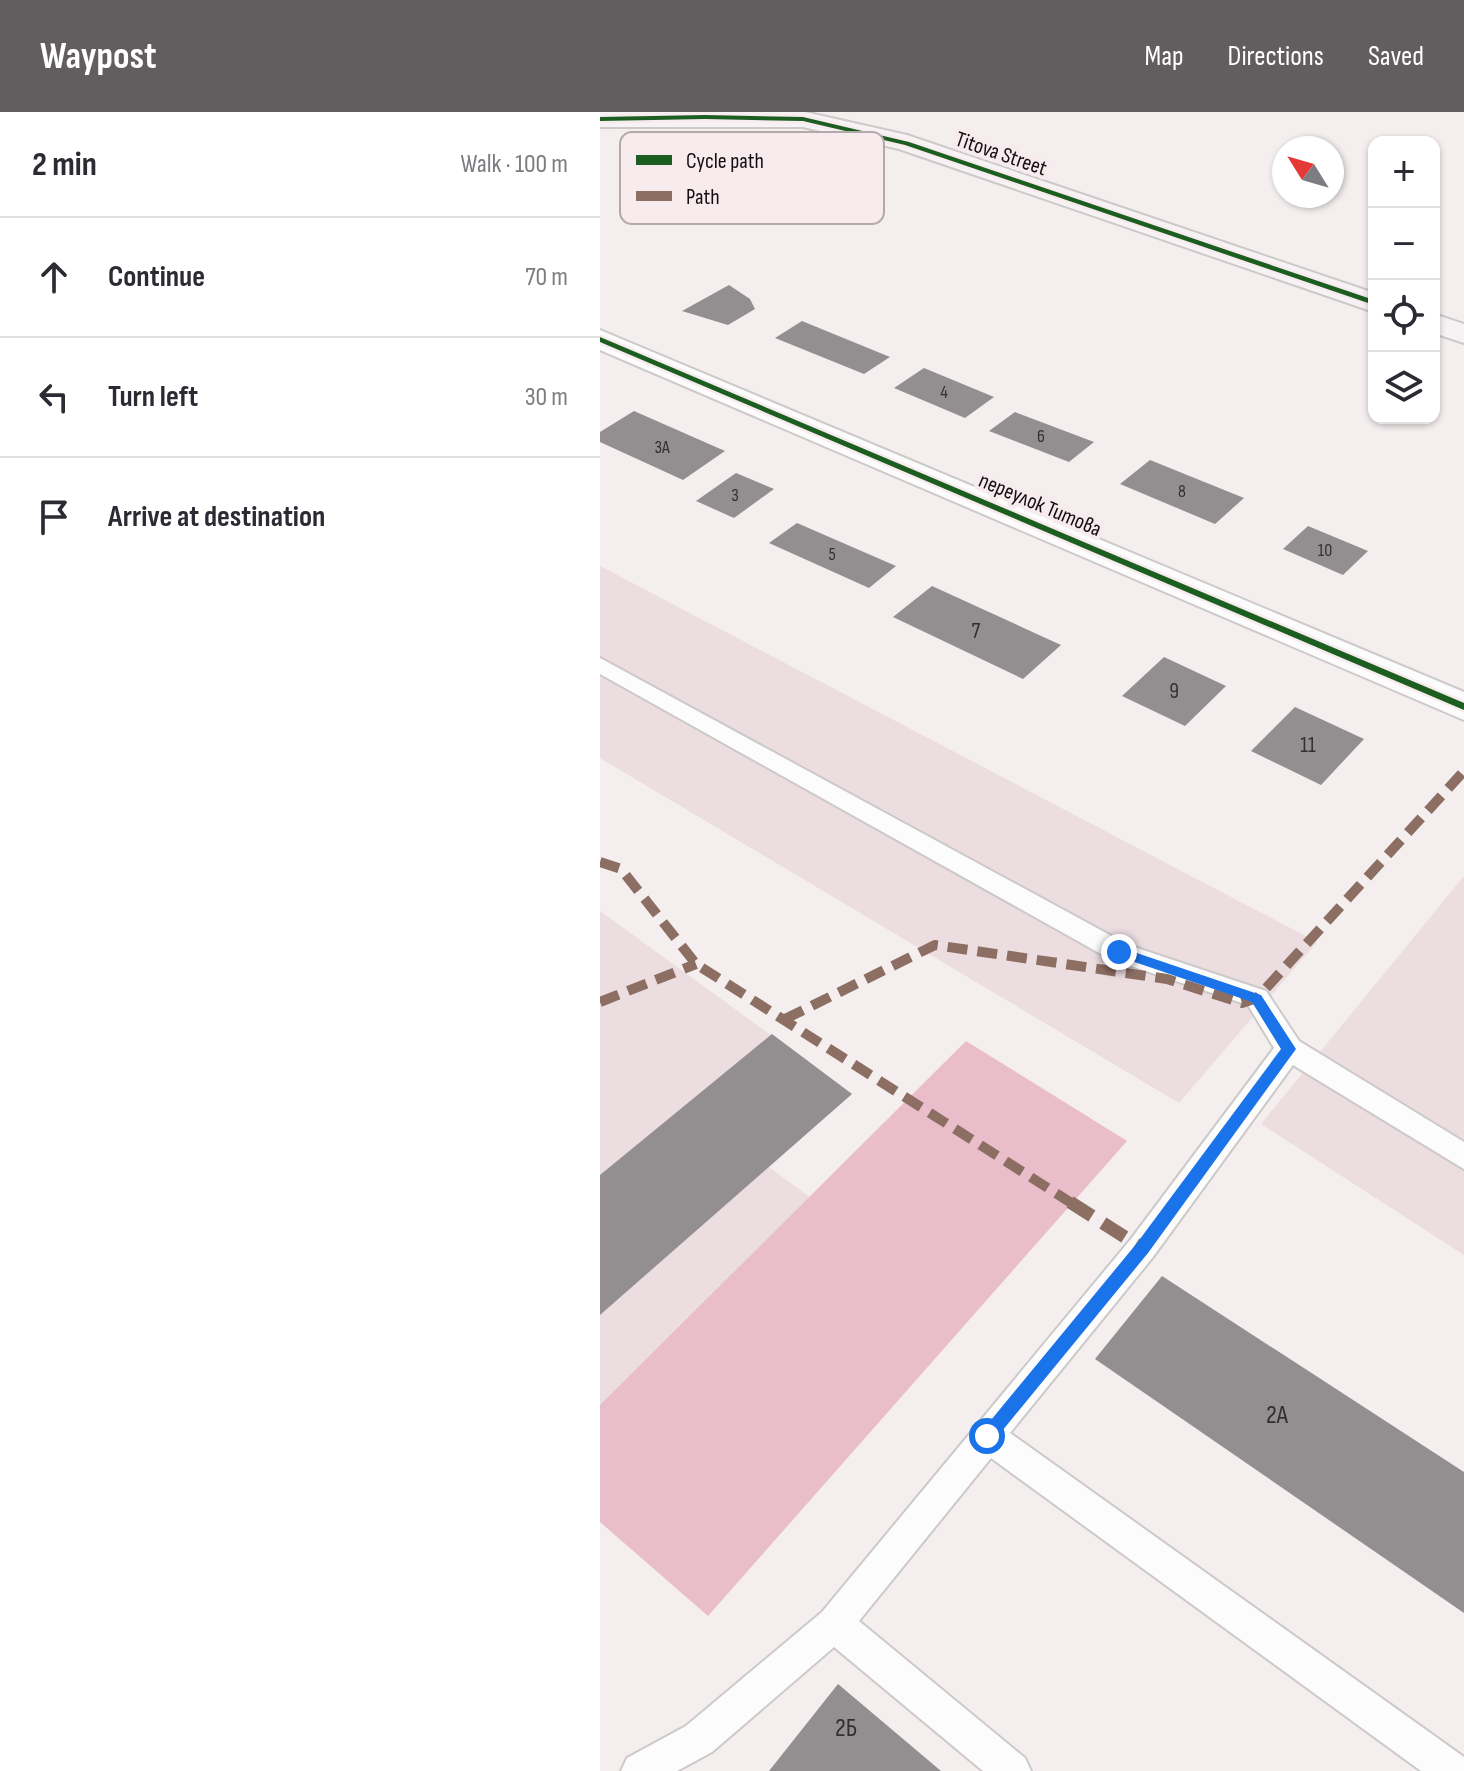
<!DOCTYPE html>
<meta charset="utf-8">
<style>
body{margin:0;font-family:"Sofia Sans Condensed",sans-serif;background:#f2f2f3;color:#2b2b33}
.controls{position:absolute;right:24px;top:24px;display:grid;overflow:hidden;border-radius:16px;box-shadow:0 2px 6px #0004}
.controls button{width:72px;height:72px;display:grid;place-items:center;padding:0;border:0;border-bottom:2px solid #e1e1e2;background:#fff;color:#2b2b33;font:40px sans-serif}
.compass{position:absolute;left:672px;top:24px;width:72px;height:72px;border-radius:50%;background:#fff;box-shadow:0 2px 6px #0004;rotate:307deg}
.stop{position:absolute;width:24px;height:24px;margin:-18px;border:6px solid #1a73e8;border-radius:50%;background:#fff}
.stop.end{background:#1a73e8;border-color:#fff;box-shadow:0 2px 8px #0008}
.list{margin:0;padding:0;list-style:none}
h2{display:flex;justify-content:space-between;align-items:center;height:104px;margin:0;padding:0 32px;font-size:34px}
h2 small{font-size:26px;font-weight:400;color:#7c7c81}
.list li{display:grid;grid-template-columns:52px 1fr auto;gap:24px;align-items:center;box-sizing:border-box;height:120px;padding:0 32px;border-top:2px solid #e1e1e2}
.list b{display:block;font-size:30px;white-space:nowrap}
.list em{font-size:26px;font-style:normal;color:#7c7c81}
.icon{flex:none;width:44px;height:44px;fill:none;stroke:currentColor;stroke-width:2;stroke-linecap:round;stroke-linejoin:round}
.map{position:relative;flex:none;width:864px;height:1659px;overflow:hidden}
header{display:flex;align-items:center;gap:48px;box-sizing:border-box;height:112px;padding:0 40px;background:#625d5e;color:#fff}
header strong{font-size:38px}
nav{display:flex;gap:44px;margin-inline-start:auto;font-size:28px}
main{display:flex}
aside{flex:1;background:#fff}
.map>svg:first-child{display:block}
.built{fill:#ecdde1}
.forest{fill:#eabdca}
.building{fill:#938f90}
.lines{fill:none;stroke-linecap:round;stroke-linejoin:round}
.lane-casing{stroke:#cdc9c9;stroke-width:4}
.street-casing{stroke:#cdc9c9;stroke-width:4}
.secondary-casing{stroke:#cdc9c9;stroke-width:4}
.lane{fill:#fdfcfd;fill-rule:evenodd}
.street{fill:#fdfcfd;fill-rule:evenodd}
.secondary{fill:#f7f3f4;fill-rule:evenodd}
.quiet-far1{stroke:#8d6e63;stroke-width:10;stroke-dasharray:20 10;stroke-linecap:butt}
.quiet{stroke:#8d6e63;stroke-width:13;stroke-dasharray:26 13;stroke-linecap:butt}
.cycleway-casing{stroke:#f7ebee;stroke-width:5}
.cycleway{fill:#1b5e20;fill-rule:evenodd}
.route{fill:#1a73e8}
.labels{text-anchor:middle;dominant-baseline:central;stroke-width:8;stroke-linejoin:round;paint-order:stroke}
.far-number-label{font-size:18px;fill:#332f30}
.far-street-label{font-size:22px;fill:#130f10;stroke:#f7ebee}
.number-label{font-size:22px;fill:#332f30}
.near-number-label{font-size:26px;fill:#332f30}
.key{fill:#f7ebee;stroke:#b3a9ab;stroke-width:2}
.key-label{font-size:22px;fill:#130f10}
</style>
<header>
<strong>Waypost</strong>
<nav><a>Map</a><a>Directions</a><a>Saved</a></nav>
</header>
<main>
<aside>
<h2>2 min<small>Walk · 100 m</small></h2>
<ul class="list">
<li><svg class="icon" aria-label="ahead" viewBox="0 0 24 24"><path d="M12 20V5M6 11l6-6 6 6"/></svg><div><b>Continue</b></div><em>70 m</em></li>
<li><svg class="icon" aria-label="left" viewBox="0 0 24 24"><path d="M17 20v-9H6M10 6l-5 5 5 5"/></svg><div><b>Turn left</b></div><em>30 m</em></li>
<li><svg class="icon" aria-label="arrive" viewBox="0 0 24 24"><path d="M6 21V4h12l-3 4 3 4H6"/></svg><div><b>Arrive at destination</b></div></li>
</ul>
</aside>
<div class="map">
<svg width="864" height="1659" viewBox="0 0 864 1659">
<rect width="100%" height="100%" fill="#f4eeef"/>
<!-- built -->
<g class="built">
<polygon points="0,454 717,830 579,991 0,646"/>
<polygon points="864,764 864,1143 661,1012"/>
<polygon points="0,799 252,982 169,1055 283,1139 0,1399"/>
</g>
<!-- forest -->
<polygon class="forest" points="366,929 527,1029 108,1504 0,1410 0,1293"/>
<!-- building -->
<g class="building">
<polygon points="129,173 150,187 155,197 128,213 82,199"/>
<polygon points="202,209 290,245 264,262 175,226"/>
<polygon points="324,256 394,285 365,306 294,276"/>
<polygon points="34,299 125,339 83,368 0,330 0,320"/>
<polygon points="415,300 494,330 469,350 389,319"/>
<polygon points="550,348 644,386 615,412 520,372"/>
<polygon points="136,361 174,377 134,406 96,389"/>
<polygon points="197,411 296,454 269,476 169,431"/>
<polygon points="708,414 768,439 743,463 683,437"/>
<polygon points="332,474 461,533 423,567 293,505"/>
<polygon points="564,545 626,574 585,614 522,584"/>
<polygon points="695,595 764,627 721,673 651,639"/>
<polygon points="172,922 252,982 0,1203 0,1063"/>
<polygon points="562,1164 864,1360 864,1501 495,1247"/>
<polygon points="238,1572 341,1659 169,1659"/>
</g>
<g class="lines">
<!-- lane casing -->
<g class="lane-casing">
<polygon id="lane" points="0,546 528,833 666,879 699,929 864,1030 864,1057 693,953 553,1145 410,1321 864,1645 864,1659 821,1659 391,1346 259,1509 425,1646 431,1659 383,1659 234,1535 112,1640 77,1659 21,1659 27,1646 86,1614 222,1500 531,1127 674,936 648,893 510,847 0,562"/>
</g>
<!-- street casing -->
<g class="street-casing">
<polygon id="street" points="0,218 864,580 864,608 0,238"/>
</g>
<!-- secondary casing -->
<g class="secondary-casing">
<g id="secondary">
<polygon points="0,0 205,0 307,23 774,181 774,200 299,37 203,15 0,15"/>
<polygon points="834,202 864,212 864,231 834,221"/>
</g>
</g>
<!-- lane -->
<use href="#lane" class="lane"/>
<!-- street -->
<use href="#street" class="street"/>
<!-- secondary -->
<use href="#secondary" class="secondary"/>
<!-- quiet-far1 -->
<g class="quiet-far1">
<polyline points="0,750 21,757 96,852 473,1092"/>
<polyline points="0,890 96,852"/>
<polyline points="185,907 335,833 567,867 642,891 657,886 864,659"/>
</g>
<!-- quiet -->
<polyline class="quiet" points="470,1090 542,1136"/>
<!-- cycleway casing -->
<g class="cycleway-casing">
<g id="cycleway">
<polygon points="105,3 203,5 309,30 774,188 774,193 305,33 203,9 105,7 0,9 0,5"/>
<polygon points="0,225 864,591 864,598 0,230"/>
</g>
</g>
<!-- cycleway -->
<use href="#cycleway" class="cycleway"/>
</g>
<!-- route -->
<polygon class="route" points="519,835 661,883 696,937 548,1141 393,1330 387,1332 382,1330 382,1319 537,1131 681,937 652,890 514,843 512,840"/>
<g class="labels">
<!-- far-number labels -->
<g class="far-number-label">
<text x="344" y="280">4</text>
<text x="441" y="324">6</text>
<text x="62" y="335">3А</text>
<text x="582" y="379">8</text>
<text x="135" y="383">3</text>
<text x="725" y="438">10</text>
<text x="232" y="442">5</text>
</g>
<!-- far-street labels -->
<g class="far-street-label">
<text transform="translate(401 42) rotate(19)">Titova Street</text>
<text transform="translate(440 393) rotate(23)">переулок Титова</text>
</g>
<!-- number labels -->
<g class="number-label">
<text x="376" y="519">7</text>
<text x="574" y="579">9</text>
<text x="708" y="633">11</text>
</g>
<!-- near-number labels -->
<g class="near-number-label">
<text x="677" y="1303">2А</text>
<text x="246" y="1616">2Б</text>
</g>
</g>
<!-- legend -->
<rect x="20" y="20" width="264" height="92" rx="12" class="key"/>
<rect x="36" y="43" width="36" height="10" fill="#1b5e20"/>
<rect x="36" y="79" width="36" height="10" fill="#8d6e63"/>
<g class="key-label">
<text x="86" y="56">Cycle path</text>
<text x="86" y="92">Path</text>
</g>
</svg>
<div class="controls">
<button>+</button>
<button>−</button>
<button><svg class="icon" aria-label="locate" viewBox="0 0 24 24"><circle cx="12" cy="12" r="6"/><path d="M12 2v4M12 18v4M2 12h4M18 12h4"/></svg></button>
<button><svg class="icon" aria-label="layers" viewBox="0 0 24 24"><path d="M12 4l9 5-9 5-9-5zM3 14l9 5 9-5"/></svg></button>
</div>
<svg class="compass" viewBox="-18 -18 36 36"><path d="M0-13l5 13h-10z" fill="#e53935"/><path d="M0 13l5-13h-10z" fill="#7c7c81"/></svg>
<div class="stop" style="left:387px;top:1324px"></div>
<div class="stop end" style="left:519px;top:840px"></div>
</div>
</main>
